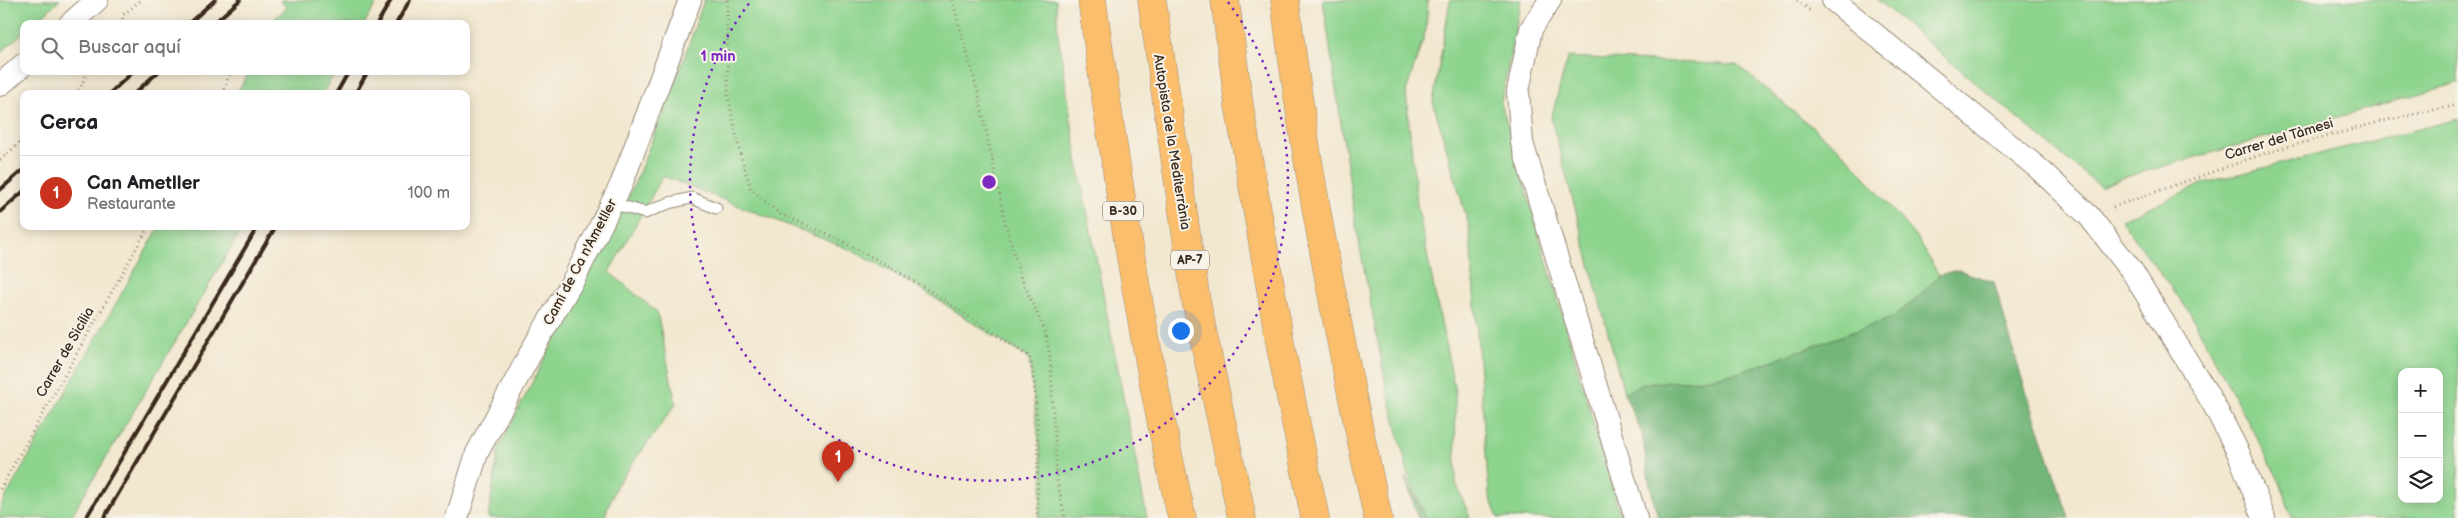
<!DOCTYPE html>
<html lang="es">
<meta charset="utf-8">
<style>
body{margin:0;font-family:"Balsamiq Sans",sans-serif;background:#f2f2f2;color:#202124}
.controls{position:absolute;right:15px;bottom:15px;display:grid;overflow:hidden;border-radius:10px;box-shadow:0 2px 12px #0003}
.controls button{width:45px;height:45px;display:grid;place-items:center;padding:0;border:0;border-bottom:1px solid #e0e0e0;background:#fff;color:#202124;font:25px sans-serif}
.you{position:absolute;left:1180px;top:330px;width:18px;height:18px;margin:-12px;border:4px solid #fff;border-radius:50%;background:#1a73e8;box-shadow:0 0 0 8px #1a73e833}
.badge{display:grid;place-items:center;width:32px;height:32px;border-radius:50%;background:#c8321e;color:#fff;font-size:16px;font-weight:700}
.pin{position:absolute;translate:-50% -41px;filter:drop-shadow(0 1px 2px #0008)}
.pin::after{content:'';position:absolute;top:26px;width:18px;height:15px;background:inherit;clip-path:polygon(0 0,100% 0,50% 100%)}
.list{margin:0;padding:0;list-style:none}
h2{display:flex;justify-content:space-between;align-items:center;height:65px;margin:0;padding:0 20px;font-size:21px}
h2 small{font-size:16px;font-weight:400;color:#757577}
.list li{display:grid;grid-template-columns:32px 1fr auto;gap:15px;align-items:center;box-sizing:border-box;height:75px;padding:0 20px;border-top:1px solid #e0e0e0}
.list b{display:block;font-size:19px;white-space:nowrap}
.list p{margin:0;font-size:16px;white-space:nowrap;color:#757577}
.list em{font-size:16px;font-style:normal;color:#757577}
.icon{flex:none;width:28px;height:28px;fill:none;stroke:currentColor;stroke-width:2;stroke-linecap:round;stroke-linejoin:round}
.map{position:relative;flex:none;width:2458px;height:518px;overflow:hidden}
.search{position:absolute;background:#fff;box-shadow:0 2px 12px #0003;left:20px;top:20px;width:450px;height:55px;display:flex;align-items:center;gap:12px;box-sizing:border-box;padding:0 18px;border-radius:10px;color:#757577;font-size:19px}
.panel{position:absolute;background:#fff;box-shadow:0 2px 12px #0003;left:20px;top:90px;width:450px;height:140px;border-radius:10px}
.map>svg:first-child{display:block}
.green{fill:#8dd48e;stroke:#647f56;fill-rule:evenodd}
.forest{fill:#72b679;stroke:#56704c}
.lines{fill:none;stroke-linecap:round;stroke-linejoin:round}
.lane-casing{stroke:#968876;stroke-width:13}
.street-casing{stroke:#968876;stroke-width:24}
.highway-casing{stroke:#968876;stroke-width:29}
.path{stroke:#968876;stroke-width:3;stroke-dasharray:1 4;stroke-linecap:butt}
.lane{stroke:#fff;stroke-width:11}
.street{stroke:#fff;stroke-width:22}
.highway{stroke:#fabe6d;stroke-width:28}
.rail{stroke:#3b2a1e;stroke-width:4}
.ring{fill:none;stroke:#7b2cbf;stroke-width:2.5;stroke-dasharray:2.5 5}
.labels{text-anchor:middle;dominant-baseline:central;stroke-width:4;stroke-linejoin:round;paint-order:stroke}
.shield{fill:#f7f3e8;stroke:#73665b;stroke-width:1}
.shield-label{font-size:12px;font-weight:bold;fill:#3b2a1e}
.street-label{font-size:14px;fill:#3b2a1e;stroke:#f7f3e8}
.centre{fill:#7b2cbf;stroke:#f7f3e8;stroke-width:2.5}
.ring-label{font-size:15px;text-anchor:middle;font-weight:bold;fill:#7b2cbf;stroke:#f7f3e8;stroke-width:4;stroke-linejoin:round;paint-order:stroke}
</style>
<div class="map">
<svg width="2458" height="518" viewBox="0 0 2458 518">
<rect width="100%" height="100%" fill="#f7f3e8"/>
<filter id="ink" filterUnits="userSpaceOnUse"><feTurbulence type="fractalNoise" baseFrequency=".02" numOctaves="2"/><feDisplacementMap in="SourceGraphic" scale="10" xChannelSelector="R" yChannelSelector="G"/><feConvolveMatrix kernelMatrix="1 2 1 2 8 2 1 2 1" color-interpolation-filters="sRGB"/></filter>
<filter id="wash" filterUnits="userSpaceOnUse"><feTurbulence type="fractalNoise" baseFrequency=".0096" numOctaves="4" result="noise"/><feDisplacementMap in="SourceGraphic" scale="20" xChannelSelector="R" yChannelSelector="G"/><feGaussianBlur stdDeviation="1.12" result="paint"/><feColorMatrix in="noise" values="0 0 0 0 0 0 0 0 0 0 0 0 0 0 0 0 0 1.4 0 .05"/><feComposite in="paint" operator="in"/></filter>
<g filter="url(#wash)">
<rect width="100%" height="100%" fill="#f2e7cf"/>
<!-- green -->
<g class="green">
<polygon points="0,0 60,0 33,24 24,24 24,32 0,53"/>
<polygon points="280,0 378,0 364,24 280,24 275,18 287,8"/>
<polygon points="704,0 1056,0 1058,34 1078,165 1147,518 1039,518 1043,475 1029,359 915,285 851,250 663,176 609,272 657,312 676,404 616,486 604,518 488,518 499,447 635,183 682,64"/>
<polygon points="1323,0 1428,0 1426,30 1406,92 1417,205 1455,391 1456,483 1470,518 1426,518 1410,481 1385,380 1356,226"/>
<polygon points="1450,0 1521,0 1501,103 1621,518 1498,518 1489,495 1469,226 1433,102"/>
<polygon points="1877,0 2458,0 2458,83 2122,178 2100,187"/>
<polygon points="1568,57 1737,65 1847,156 1919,241 1939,275 1921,295 1892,318 1738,373 1690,381 1646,383 1624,393 1551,118"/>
<polygon points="250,71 336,71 322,94 236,94"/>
<path d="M 2458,119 L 2458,518 L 2292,518 L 2280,482 L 2190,313 L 2121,220 L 2204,183 ZM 2402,372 L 2439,372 L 2439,499 L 2402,499 Z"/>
<polygon points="160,226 244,226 70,518 0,518 0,507"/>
</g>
<!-- forest -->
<g class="forest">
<polygon points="1958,270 1994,282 2020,373 2069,518 1658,518 1649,480 1642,434 1624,393 1646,383 1690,381 1738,373 1892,318 1921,295 1939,275"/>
<polygon points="1405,477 1426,518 1418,518"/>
</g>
</g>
<g filter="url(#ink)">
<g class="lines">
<!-- lane casing -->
<g class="lane-casing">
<polyline id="lane" points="612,203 645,213 669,203 692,198 716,208"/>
</g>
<!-- street casing -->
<g class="street-casing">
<g id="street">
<polyline points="1550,0 1531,29 1518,91 1522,143 1636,518"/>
<polyline points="1833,0 2039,169 2089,216 2132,271 2214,405 2239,454 2264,518"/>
<polyline points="70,24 97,0"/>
<polyline points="0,85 24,64"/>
<polyline points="457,518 477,453 536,343 575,277 621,185 690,0"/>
</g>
</g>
<!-- highway casing -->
<g class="highway-casing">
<g id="highway">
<path d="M 1092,0 C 1116,174 1143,347 1182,518"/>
<polyline points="1152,0 1196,301 1242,518"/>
<polyline points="1225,0 1239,105 1281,348 1315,518"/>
<path d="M 1285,0 C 1306,174 1341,347 1378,518"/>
</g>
</g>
<!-- path -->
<g class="path">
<path d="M 727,0 L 728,97 L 741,156 L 751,189 L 780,214 L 832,236 L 887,265 L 938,296 L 1030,357 C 1040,411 1038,463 1037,518"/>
<polyline points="952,0 978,92 1006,226 1020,275 1045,331 1050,354 1057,480 1065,518"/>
<polyline points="1797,0 1812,12"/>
<polyline points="122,24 123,15 141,0"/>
<path d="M 75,94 C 83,87 83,78 89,71"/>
<polyline points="222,94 231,71"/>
<polyline points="0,160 24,139"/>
<polyline points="2113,207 2266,153 2383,121 2458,105"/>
<polyline points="0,489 149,226"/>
</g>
<!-- lane -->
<use href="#lane" class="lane"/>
<!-- street -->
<use href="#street" class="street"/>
<!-- highway -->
<use href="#highway" class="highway"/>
<!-- rail -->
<g class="rail">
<polyline points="188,24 215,0"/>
<polyline points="213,24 240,0"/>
<polyline points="377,24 391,0"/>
<polyline points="396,24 410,0"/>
<polyline points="109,94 134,71"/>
<polyline points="134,94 159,71"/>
<polyline points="336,94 349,71"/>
<polyline points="355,94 368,71"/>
<polyline points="0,190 24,169"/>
<polyline points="0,212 24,191"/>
<polyline points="86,518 258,226"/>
<polyline points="104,518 276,226"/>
</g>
</g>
</g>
<!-- distance rings -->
<path class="ring" d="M1228 2A299 299 0 1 1 750 2"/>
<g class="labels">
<!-- shield labels -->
<g class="shield">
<rect x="1103" y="201.5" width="40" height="19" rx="4"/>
<rect x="1171" y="250.5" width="38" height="19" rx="4"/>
</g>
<g class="shield-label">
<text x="1123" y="211">B-30</text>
<text x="1190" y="260">AP-7</text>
</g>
<!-- street labels -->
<g class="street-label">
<text transform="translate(2279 139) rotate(-17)">Carrer del Tàmesi</text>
<text transform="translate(1172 142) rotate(81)">Autopista de la Mediterrània</text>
<text transform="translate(580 262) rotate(-62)">Camí de Ca n'Ametller</text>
<text transform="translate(65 352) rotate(-60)">Carrer de Sicília</text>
</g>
</g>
<circle cx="989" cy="182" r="8" class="centre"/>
<g class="ring-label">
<text x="718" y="61">1 min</text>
</g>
</svg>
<div class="controls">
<button>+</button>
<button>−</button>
<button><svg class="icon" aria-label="layers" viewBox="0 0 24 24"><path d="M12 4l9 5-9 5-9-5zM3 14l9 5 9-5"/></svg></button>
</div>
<div class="you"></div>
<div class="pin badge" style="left:838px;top:482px">1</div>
<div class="search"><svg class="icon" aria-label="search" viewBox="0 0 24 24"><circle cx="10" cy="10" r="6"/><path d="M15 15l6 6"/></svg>Buscar aquí</div>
<section class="panel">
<h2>Cerca<small></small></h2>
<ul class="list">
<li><span class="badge">1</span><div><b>Can Ametller</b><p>Restaurante</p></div><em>100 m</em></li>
</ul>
</section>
</div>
